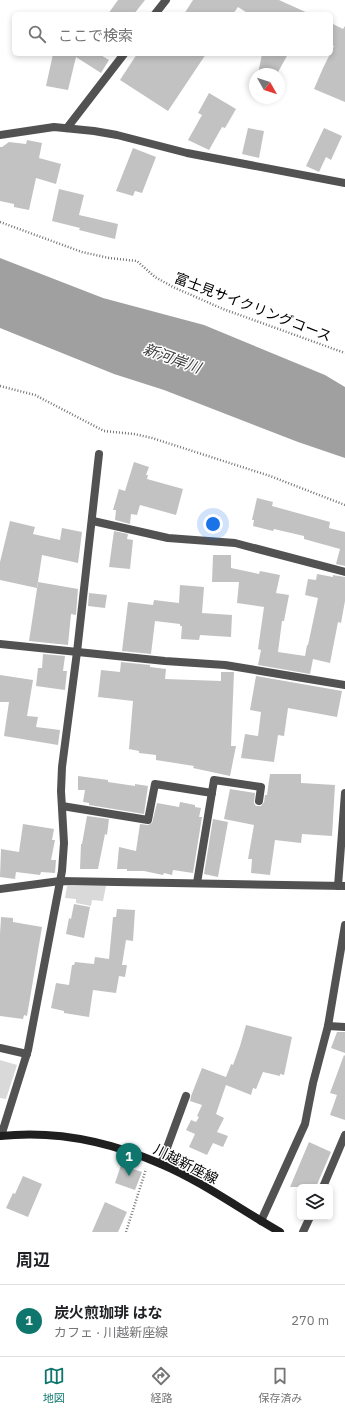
<!DOCTYPE html>
<html lang="ja">
<meta charset="utf-8">
<style>
body{margin:0;font-family:"IBM Plex Sans","Noto Sans JP",sans-serif;background:#f2f2f2;color:#202124}
.controls{position:absolute;right:12px;bottom:12px;display:grid;overflow:hidden;border-radius:6px;box-shadow:0 2px 6px #0003}
.controls button{width:36px;height:36px;display:grid;place-items:center;padding:0;border:0;border-bottom:1px solid #e0e0e0;background:#fff;color:#202124;font:20px sans-serif}
.compass{position:absolute;left:249px;top:68px;width:36px;height:36px;border-radius:50%;background:#fff;box-shadow:0 2px 6px #0003;rotate:129deg}
.you{position:absolute;left:213px;top:524px;width:14px;height:14px;margin:-10px;border:3px solid #fff;border-radius:50%;background:#1a73e8;box-shadow:0 0 0 6px #1a73e833}
.badge{display:grid;place-items:center;width:26px;height:26px;border-radius:50%;background:#0f766e;color:#fff;font-size:13px;font-weight:700}
.pin{position:absolute;translate:-50% -33px;filter:drop-shadow(0 1px 2px #0008)}
.pin::after{content:'';position:absolute;top:21px;width:14px;height:12px;background:inherit;clip-path:polygon(0 0,100% 0,50% 100%)}
.list{margin:0;padding:0;list-style:none}
h2{display:flex;justify-content:space-between;align-items:center;height:52px;margin:0;padding:0 16px;font-size:17px}
h2 small{font-size:13px;font-weight:400;color:#757577}
.list li{display:grid;grid-template-columns:26px 1fr auto;gap:12px;align-items:center;box-sizing:border-box;height:72px;padding:0 16px;border-top:1px solid #e0e0e0}
.list b{display:block;font-size:15px;white-space:nowrap}
.list p{margin:0;font-size:13px;white-space:nowrap;color:#757577}
.list em{font-size:13px;font-style:normal;color:#757577}
.icon{flex:none;width:22px;height:22px;fill:none;stroke:currentColor;stroke-width:2;stroke-linecap:round;stroke-linejoin:round}
.map{position:relative;flex:none;width:345px;height:1232px;overflow:hidden}
.search{position:absolute;background:#fff;box-shadow:0 2px 6px #0003;left:12px;right:12px;top:12px;height:44px;display:flex;align-items:center;gap:10px;box-sizing:border-box;padding:0 14px;border-radius:6px;color:#757577;font-size:15px}
.sheet{height:124px;background:#fff}
nav{display:flex;justify-content:space-around;align-items:center;box-sizing:border-box;height:56px;border-top:1px solid #e0e0e0;background:#fff;font-size:11px;color:#757577}
nav a{display:grid;justify-items:center;gap:2px}
nav .on{color:#0f766e}
.map>svg:first-child{display:block}
.green{fill:#d9d9d9}
.water{fill:#a0a0a0}
.building{fill:#c2c2c2}
.lines{fill:none;stroke-linecap:round;stroke-linejoin:round}
.path{stroke:#747474;stroke-width:2.5;stroke-dasharray:1 2;stroke-linecap:butt}
.lane{stroke:#525252;stroke-width:8}
.street{stroke:#525252;stroke-width:8}
.secondary{stroke:#1f1f1f;stroke-width:8}
.labels{text-anchor:middle;dominant-baseline:central;stroke-width:3;stroke-linejoin:round;paint-order:stroke}
.street-label{font-size:14px;fill:#000;stroke:#fff}
.water-label{font-size:15px;font-style:italic;fill:#414141;stroke:#fff}
</style>
<div class="map">
<svg width="345" height="1232" viewBox="0 0 345 1232">
<rect width="100%" height="100%" fill="#fff"/>
<!-- green -->
<g class="green">
<polygon points="67,886 106,886 103,901 92,900 91,906 76,903 76,899 65,898"/>
<polygon points="0,1060 17,1065 6,1099 0,1098"/>
</g>
<!-- water -->
<polygon class="water" points="0,258 103,298 204,325 325,375 345,387 345,458 298,442 164,390 114,374 0,328"/>
<!-- building -->
<g class="building">
<polygon points="118,0 145,0 134,14 108,14"/>
<polygon points="193,0 279,0 310,14 249,14 238,7 233,14 184,14"/>
<polygon points="331,23 343,29 345,26 345,102 314,89 323,68 334,46 331,45"/>
<polygon points="53,54 99,54 109,60 101,73 76,57 68,90 46,86"/>
<polygon points="137,54 206,54 168,111 120,80"/>
<polygon points="262,54 288,54 277,74 258,74"/>
<polygon points="209,93 236,109 225,128 222,127 209,150 188,140 202,115 198,113"/>
<polygon points="248,128 264,131 259,158 242,154"/>
<polygon points="324,128 342,136 331,160 326,157 319,172 306,166"/>
<polygon points="27,140 42,143 39,158 61,164 56,184 36,178 29,210 14,207 14,204 0,201 0,147 2,147 9,142 26,144"/>
<polygon points="133,148 156,157 142,193 135,191 133,196 116,191"/>
<polygon points="59,189 84,195 79,215 118,224 115,239 79,230 80,228 52,221"/>
<polygon points="134,462 149,467 146,475 148,475 147,479 183,489 176,515 140,505 137,515 131,514 130,524 115,520 116,510 113,510 119,489 125,491"/>
<polygon points="257,498 273,502 272,506 330,522 329,528 345,532 345,566 336,564 340,549 304,539 304,536 274,529 273,531 253,526 254,520 252,520"/>
<polygon points="10,521 35,527 33,534 60,540 62,528 82,532 78,563 42,555 37,588 0,580 0,562"/>
<polygon points="114,531 128,534 127,539 133,540 130,569 109,567"/>
<polygon points="213,555 231,555 231,568 259,574 260,571 280,575 276,593 289,595 284,621 282,621 278,652 305,656 307,645 308,645 318,598 305,595 308,579 316,580 317,574 333,577 333,575 345,577 345,601 341,623 338,622 330,663 313,659 310,674 258,665 261,650 258,649 264,607 237,603 239,582 212,582"/>
<polygon points="38,582 78,589 76,615 71,614 68,645 29,641"/>
<polygon points="180,585 204,587 202,613 232,615 231,637 200,635 199,640 181,639 182,626 180,626 180,624 155,621 151,654 122,651 128,602 153,605 154,600 179,603"/>
<polygon points="89,593 107,595 105,608 88,606"/>
<polygon points="43,654 65,656 63,671 67,671 65,690 36,686 38,668 42,668"/>
<polygon points="121,662 150,665 150,667 166,669 165,679 221,681 221,672 234,672 231,746 236,746 230,776 193,768 194,766 156,760 156,755 139,753 139,751 129,749 133,701 98,697 101,670 120,672"/>
<polygon points="0,675 33,680 27,716 38,717 36,727 60,730 58,745 4,736 9,702 0,702"/>
<polygon points="256,676 342,691 337,717 288,708 284,736 278,735 274,762 241,758 245,734 258,736 261,712 250,710"/>
<polygon points="270,774 301,774 301,783 335,785 332,836 302,834 301,843 275,840 270,875 251,873 252,859 248,859 254,825 224,819 230,789 255,793 254,803 256,806 261,806 264,802 265,795 267,795"/>
<polygon points="78,776 108,780 108,782 135,786 135,784 148,786 144,814 89,805 89,803 83,802 85,790 78,790"/>
<polygon points="180,802 195,805 195,807 201,808 199,817 202,817 193,873 173,870 172,875 164,873 163,875 144,871 127,871 127,869 117,869 119,847 136,851 140,824 148,825 152,823 157,803 179,807"/>
<polygon points="87,816 109,819 107,835 105,834 98,869 80,869 81,844 82,844"/>
<polygon points="213,819 228,822 218,877 204,874"/>
<polygon points="23,824 54,829 52,840 55,840 51,860 56,860 55,873 41,872 40,875 16,872 15,879 0,877 1,849 19,852"/>
<polygon points="74,904 90,907 84,938 66,934 69,918 71,919"/>
<polygon points="117,909 135,910 133,941 126,940 122,965 127,965 125,977 119,976 116,993 93,990 89,1017 64,1013 64,1011 51,1008 56,983 69,985 72,965 74,965 75,962 94,964 95,957 109,959 113,917 116,917"/>
<polygon points="1,917 13,918 13,922 42,927 27,1016 24,1015 23,1019 0,1016 0,934"/>
<polygon points="246,1025 292,1037 284,1075 280,1074 280,1076 263,1072 256,1089 253,1088 251,1095 226,1085 216,1114 224,1118 217,1132 228,1136 223,1147 213,1143 207,1155 189,1147 195,1134 186,1130 191,1120 196,1122 199,1117 197,1116 202,1105 190,1101 191,1096 202,1068 226,1077 231,1064 233,1065 240,1046"/>
<polygon points="337,1032 345,1032 345,1053 331,1048"/>
<polygon points="344,1055 345,1056 345,1120 330,1115 337,1095 330,1093"/>
<polygon points="309,1142 331,1152 316,1187 290,1187"/>
<polygon points="121,1165 142,1172 135,1190 115,1183"/>
<polygon points="23,1176 42,1184 28,1217 6,1208 13,1193 15,1194"/>
<polygon points="105,1202 127,1212 118,1232 92,1232"/>
</g>
<g class="lines">
<!-- path -->
<g class="path">
<polyline points="0,222 82,252 109,258 137,261 155,277 173,287 223,309 345,353"/>
<polyline points="0,386 35,395 104,431 134,434 152,438 270,476 345,505"/>
<polyline points="126,1232 146,1169"/>
</g>
<!-- lane -->
<polyline class="lane" points="161,1164 186,1096"/>
<!-- street -->
<g class="street">
<polyline points="155,14 166,0"/>
<polyline points="67,128 124,54"/>
<polyline points="0,135 54,127 94,131 117,135 187,153 345,183"/>
<polyline points="93,521 168,538 235,543 345,572"/>
<polyline points="0,644 165,661 225,665 345,685"/>
<polyline points="62,806 148,820 155,784 212,793"/>
<polyline points="197,883 214,780 261,787 259,801"/>
<polyline points="338,886 345,793"/>
<polyline points="0,889 60,881 345,886"/>
<polyline points="328,1026 345,1027"/>
<polyline points="0,1048 27,1054"/>
<polyline points="1,1136 28,1050 62,871 64,843 61,791 62,767 77,652 99,454"/>
<polyline points="323,1187 345,1135"/>
<polyline points="261,1221 305,1124 313,1083 328,1026 345,925"/>
<polyline points="303,1232 310,1217"/>
</g>
<!-- secondary -->
<path class="secondary" d="M 0,1136 C 55,1130 111,1142 161,1164 C 203,1182 241,1210 280,1232"/>
</g>
<g class="labels">
<!-- street labels -->
<g class="street-label">
<text transform="translate(253 307) rotate(21)">富士見サイクリングコース</text>
<text transform="translate(186 1164) rotate(27)">川越新座線</text>
</g>
<!-- water labels -->
<g class="water-label">
<text transform="translate(172 358) rotate(20)">新河岸川</text>
</g>
</g>
</svg>
<div class="controls">
<button><svg class="icon" aria-label="layers" viewBox="0 0 24 24"><path d="M12 4l9 5-9 5-9-5zM3 14l9 5 9-5"/></svg></button>
</div>
<svg class="compass" viewBox="-18 -18 36 36"><path d="M0-13l5 13h-10z" fill="#e53935"/><path d="M0 13l5-13h-10z" fill="#757577"/></svg>
<div class="you"></div>
<div class="pin badge" style="left:129px;top:1176px">1</div>
<div class="search"><svg class="icon" aria-label="search" viewBox="0 0 24 24"><circle cx="10" cy="10" r="6"/><path d="M15 15l6 6"/></svg>ここで検索</div>
</div>
<section class="sheet">
<h2>周辺<small></small></h2>
<ul class="list">
<li><span class="badge">1</span><div><b>炭火煎珈琲 はな</b><p>カフェ · 川越新座線</p></div><em>270 m</em></li>
</ul>
</section>
<nav>
<a class="on"><svg class="icon" aria-label="map" viewBox="0 0 24 24"><path d="M3 6l6-2 6 2 6-2v14l-6 2-6-2-6 2zM9 4v14M15 6v14"/></svg>地図</a>
<a><svg class="icon" aria-label="directions" viewBox="0 0 24 24"><path d="M12 3l9 9-9 9-9-9zM9 14v-3h6M13 9l2 2-2 2"/></svg>経路</a>
<a><svg class="icon" aria-label="saved" viewBox="0 0 24 24"><path d="M7 4h10v16l-5-4-5 4z"/></svg>保存済み</a>
</nav>
